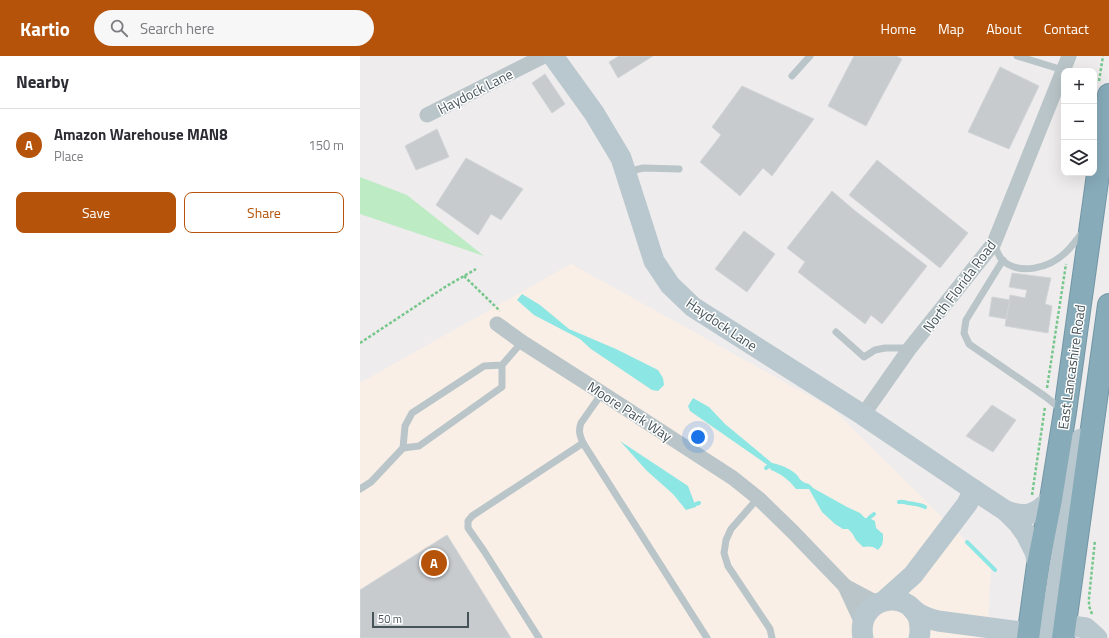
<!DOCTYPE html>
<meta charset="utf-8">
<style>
body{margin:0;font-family:"Titillium Web",sans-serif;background:#f7f7f7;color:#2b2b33}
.controls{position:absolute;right:12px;top:12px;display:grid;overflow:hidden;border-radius:8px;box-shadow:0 4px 16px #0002}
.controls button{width:36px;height:36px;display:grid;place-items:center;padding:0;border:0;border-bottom:1px solid #e1e1e2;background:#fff;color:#2b2b33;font:20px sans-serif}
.scale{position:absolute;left:12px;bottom:10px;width:97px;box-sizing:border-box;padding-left:4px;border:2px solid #465459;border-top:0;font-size:11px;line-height:14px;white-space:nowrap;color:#465459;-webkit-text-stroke:3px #fff;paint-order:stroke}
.you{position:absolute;left:338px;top:381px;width:14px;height:14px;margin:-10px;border:3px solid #fff;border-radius:50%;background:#1a73e8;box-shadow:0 0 0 6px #1a73e833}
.badge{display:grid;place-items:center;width:26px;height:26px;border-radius:50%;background:#b45309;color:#fff;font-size:13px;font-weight:700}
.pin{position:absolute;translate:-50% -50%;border:2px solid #fff;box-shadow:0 1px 4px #0006}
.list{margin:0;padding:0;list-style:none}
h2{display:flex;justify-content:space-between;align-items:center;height:52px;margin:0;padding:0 16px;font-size:17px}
h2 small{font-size:13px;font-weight:400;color:#7c7c81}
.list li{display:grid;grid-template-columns:26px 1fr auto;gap:12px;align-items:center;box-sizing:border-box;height:72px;padding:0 16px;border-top:1px solid #e1e1e2}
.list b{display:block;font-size:15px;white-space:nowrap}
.list p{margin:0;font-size:13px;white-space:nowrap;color:#7c7c81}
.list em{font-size:13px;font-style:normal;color:#7c7c81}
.actions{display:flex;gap:8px;padding:12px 16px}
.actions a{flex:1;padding:9px 0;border:1px solid #b45309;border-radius:8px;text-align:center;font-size:14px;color:#b45309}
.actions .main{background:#b45309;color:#fff}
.icon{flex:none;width:22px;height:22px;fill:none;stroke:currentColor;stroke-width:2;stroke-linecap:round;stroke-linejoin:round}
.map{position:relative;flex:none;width:749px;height:582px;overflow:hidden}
header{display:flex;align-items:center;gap:24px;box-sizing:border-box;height:56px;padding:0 20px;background:#b45309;color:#fff}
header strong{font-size:19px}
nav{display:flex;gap:22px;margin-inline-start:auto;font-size:14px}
.search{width:280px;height:36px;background:#f7f7f7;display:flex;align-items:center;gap:10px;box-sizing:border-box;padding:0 14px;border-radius:22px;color:#7c7c81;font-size:15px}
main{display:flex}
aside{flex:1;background:#fff}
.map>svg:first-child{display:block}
.commercial{fill:#faefe6}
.green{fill:#bdebc4}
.water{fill:#8ce6e3}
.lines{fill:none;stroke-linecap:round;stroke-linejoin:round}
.stream{stroke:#8ce6e3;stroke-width:4}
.building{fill:#c7cbce;stroke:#d1d5d8}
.highway-casing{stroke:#7296a5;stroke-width:24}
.path{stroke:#77c78c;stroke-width:2.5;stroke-dasharray:3 2;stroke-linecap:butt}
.lane{stroke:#b9c5c9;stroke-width:7}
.street{stroke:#b9c5c9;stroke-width:15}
.secondary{stroke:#b9c8ce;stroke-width:21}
.highway{stroke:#87abb9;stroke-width:22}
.labels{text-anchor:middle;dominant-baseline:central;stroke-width:3;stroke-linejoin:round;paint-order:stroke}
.street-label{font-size:14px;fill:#465459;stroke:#fff}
</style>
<header>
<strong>Kartio</strong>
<div class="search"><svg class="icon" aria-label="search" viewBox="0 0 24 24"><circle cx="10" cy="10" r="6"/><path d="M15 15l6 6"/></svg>Search here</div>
<nav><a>Home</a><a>Map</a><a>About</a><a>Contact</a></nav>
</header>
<main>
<aside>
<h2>Nearby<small></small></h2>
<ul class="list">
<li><span class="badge">A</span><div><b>Amazon Warehouse MAN8</b><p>Place</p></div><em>150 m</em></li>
</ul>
<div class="actions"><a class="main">Save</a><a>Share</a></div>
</aside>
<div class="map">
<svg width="749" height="582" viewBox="0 0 749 582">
<rect width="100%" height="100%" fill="#efeced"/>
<!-- commercial -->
<polygon class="commercial" points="211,208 473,353 631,510 627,582 0,582 0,327"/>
<!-- green -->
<polygon class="green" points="0,121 47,139 124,200 0,158"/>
<!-- water -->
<g class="water">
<polygon points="162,238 180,249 209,273 256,293 298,314 303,322 304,329 298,335 292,334 231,293 220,283 174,259 157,244"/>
<path d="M 333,342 L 349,351 L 365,368 L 412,407 C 421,409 429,412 436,418 C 438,420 440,424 442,425 C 447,429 447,425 453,432 L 487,451 L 500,457 L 505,462 L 509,462 L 515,465 L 516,472 L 523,478 L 523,484 L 522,489 L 518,494 C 513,490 510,490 503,491 L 496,484 L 492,477 L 488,473 L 483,473 L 475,468 L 462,456 L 449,433 L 436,433 C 428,423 423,419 411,414 L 409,410 L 330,355 L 328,350 Z"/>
<polygon points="260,385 328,430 336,451 326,454 313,438 287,415"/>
</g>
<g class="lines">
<!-- stream -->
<g class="stream">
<polyline points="406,412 409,410"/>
<path d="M 539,446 C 543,445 544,446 548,447 C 555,448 559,448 565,451"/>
<polyline points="336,448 339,447"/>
<polyline points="509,462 514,458"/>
<polyline points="607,486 635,514"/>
</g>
</g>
<!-- building -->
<g class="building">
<polygon points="259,0 293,0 258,22 249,6"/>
<polygon points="494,0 536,0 542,3 506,70 468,50"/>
<polygon points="640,11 679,30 649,93 608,76"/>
<polygon points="185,18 205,48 192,57 172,27"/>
<polygon points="382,30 454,63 412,120 403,112 380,140 340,106 361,79 352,71"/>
<polygon points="77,73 89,101 56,114 45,90"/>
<polygon points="106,102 163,133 141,164 131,158 118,179 76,149"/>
<polygon points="517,104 608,177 580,212 489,139"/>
<polygon points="472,135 494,154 567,210 522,268 511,259 505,268 438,216 445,206 427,192"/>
<polygon points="384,175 415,198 387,236 355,213"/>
<polygon points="652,217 691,222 685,248 692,250 688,277 645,270 650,239 665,242 667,234 649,231"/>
<polygon points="632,241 650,244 646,263 629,260"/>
<polygon points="632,349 656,364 633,396 606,380"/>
<polygon points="87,479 151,582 0,582 0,534"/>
</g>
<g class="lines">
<!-- highway casing -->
<g class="highway-casing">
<g id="highway">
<polyline points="668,582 678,509 691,443 705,356 749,39"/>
<polyline points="703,582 749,249"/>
</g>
</g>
<!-- path -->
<g class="path">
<polyline points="739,25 743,0"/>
<polyline points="104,220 140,255"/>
<polyline points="0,287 85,231 116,213"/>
<polyline points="687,332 706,208"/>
<polyline points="672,439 685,351"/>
<polyline points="732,558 729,550 729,542 735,484"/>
</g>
<!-- lane -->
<g class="lane">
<polyline points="657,0 703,14"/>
<polyline points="432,20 450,0"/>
<polyline points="267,116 283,112 319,113"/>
<path d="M 634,187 C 636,193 638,199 642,204 C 660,220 689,212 705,197 C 712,191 717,183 723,176"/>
<polyline points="643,204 606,264 604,277 609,288 686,341 702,354"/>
<polyline points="476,276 504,301 515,294 525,292 550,292"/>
<polyline points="142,309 124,310 52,357 45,370 43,392 59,390 142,331 142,309 162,286"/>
<path d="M 242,337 L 221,367 C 218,375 220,380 223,387 L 347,582"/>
<polyline points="0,433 11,426 43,392"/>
<polyline points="398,442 371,473 366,484 364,497 368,510 410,573 412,582"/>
<polyline points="179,582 124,495 108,472 108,465 112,460 223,387"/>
</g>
<!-- street -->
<g class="street">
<polyline points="67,59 184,0"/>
<polyline points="137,268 162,286 242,337 373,422 398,442 432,475 485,530 517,547"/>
<polyline points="503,359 550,292 634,187 709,0"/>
<polyline points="485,530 502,567"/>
</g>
<!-- secondary -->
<g class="secondary">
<polyline points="193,0 234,57 261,102 294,205 310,229 333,251 503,359 614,434 646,455 658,467 666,478 675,496 678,509"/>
<path d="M 646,455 C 666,462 676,459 691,443"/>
<polyline points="525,544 553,519 607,448 614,434"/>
<path d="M 553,554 C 561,560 568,563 578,565 L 669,577 L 705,569 L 726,572 L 737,582"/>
<path d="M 503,582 C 495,542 548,530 559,564 C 560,570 561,576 559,582"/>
<polyline points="684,582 692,560 717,403 721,383"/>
</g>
<!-- highway -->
<use href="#highway" class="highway"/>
</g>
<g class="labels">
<!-- street labels -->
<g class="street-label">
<text transform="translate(115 35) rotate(-27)">Haydock Lane</text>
<text transform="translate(599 230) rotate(-53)">North Florida Road</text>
<text transform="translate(362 268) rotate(34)">Haydock Lane</text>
<text transform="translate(711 311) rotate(-82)">East Lancashire Road</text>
<text transform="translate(270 355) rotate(33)">Moore Park Way</text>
</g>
</g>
</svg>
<div class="controls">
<button>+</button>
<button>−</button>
<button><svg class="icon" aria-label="layers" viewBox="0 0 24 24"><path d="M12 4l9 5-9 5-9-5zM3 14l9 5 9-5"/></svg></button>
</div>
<div class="scale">50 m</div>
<div class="you"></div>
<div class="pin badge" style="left:74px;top:507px">A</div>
</div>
</main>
